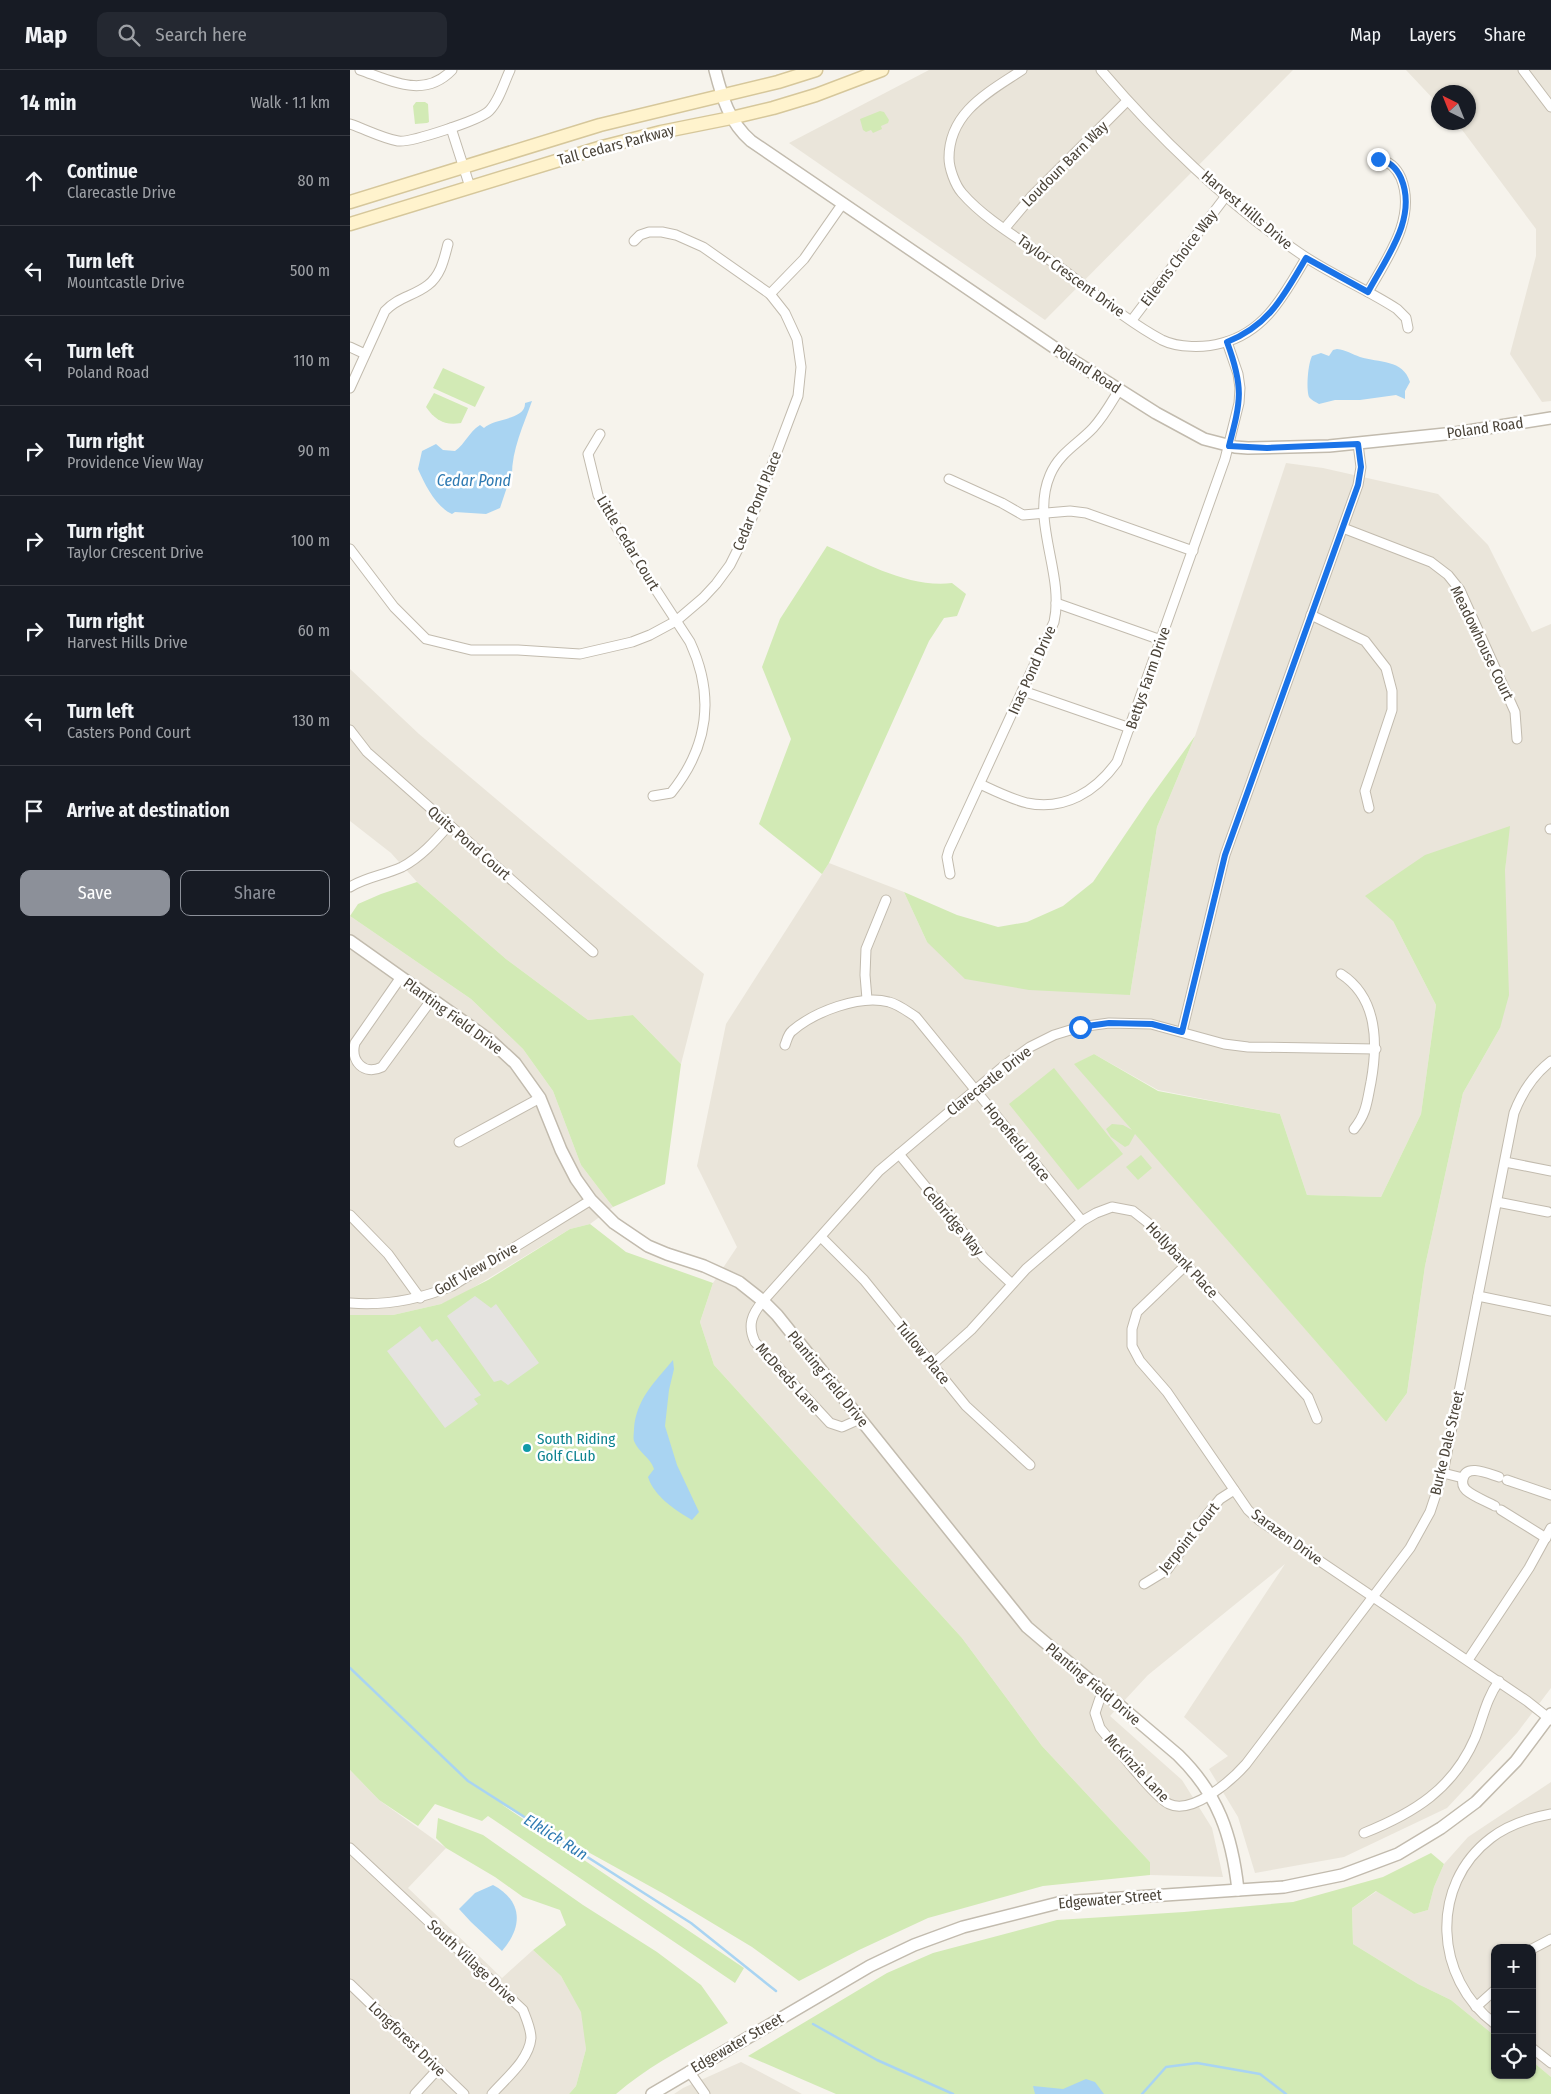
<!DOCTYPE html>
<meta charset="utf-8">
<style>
body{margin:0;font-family:"Fira Sans Condensed",sans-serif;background:#242831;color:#f1f3f6}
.controls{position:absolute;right:15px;bottom:15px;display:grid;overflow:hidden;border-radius:10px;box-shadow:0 1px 4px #0004}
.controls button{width:45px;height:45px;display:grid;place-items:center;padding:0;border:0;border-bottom:1px solid #363941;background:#171b24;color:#f1f3f6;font:25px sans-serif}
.compass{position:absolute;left:1081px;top:15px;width:45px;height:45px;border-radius:50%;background:#171b24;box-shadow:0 1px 4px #0004;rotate:317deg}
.stop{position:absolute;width:15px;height:15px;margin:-11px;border:4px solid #1a73e8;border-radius:50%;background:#fff}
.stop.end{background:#1a73e8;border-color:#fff;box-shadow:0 1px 5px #0008}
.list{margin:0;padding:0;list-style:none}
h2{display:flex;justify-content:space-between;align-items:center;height:65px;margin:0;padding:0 20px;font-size:21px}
h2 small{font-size:16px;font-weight:400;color:#9ea1a6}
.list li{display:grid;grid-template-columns:32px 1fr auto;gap:15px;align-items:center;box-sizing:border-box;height:90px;padding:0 20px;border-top:1px solid #363941}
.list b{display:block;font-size:19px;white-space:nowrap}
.list p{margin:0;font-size:16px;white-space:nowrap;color:#9ea1a6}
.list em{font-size:16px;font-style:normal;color:#9ea1a6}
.actions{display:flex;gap:10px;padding:15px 20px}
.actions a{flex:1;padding:11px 0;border:1px solid #8c9099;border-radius:10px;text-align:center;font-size:18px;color:#8c9099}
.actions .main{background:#8c9099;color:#fff}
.icon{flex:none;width:28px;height:28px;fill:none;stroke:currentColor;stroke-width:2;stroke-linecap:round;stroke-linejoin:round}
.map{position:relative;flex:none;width:1201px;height:2024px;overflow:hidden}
header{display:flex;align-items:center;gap:30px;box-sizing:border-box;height:70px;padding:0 25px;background:#171b24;border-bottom:1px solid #363941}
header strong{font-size:24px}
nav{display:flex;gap:28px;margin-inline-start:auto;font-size:18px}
.search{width:350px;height:45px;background:#242831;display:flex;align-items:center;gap:12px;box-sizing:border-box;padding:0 18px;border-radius:10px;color:#9ea1a6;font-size:19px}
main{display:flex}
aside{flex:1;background:#171b24}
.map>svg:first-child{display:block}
.residential{fill:#eae5da;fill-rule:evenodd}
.green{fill:#d2eab5}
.parking{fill:#e5e3e0}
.water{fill:#a9d4f2}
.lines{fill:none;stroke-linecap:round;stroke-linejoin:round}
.stream{stroke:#a9d4f2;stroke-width:2.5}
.minor-casing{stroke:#c2bbae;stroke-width:11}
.tertiary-casing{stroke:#c2bbae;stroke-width:14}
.secondary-casing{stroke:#d6c79b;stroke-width:15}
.minor{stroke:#fff;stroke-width:9}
.tertiary{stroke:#fff;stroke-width:11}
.secondary{stroke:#fff3cd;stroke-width:12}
.route{stroke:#1a73e8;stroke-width:6}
.culture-dot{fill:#0f9aa8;stroke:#fff;stroke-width:2}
.labels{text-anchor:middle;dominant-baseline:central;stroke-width:5;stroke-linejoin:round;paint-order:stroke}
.street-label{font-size:15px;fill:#4b4439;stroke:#fff}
.culture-label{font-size:15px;fill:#0d838f;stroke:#fff;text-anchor:start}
.water-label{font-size:16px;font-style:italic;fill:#2e7ab2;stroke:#fff}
</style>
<header>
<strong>Map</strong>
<div class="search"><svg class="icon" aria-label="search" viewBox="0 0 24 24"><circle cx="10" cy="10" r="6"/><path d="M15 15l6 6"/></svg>Search here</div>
<nav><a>Map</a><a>Layers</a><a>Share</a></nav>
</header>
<main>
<aside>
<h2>14 min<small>Walk · 1.1 km</small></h2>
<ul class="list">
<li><svg class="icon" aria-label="ahead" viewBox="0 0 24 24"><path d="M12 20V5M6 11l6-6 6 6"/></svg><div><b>Continue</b><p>Clarecastle Drive</p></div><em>80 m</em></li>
<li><svg class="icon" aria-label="left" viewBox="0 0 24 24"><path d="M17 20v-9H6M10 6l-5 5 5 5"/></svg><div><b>Turn left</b><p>Mountcastle Drive</p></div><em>500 m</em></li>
<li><svg class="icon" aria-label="left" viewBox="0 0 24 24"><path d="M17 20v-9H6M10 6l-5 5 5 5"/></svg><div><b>Turn left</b><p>Poland Road</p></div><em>110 m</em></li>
<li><svg class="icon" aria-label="right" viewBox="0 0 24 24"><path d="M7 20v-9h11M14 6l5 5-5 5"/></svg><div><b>Turn right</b><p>Providence View Way</p></div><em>90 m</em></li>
<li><svg class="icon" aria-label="right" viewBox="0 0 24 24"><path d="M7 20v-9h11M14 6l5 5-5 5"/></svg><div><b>Turn right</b><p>Taylor Crescent Drive</p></div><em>100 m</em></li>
<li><svg class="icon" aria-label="right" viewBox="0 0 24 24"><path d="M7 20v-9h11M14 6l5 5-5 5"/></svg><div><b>Turn right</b><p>Harvest Hills Drive</p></div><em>60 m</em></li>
<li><svg class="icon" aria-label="left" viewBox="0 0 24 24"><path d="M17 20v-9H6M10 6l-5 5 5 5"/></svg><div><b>Turn left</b><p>Casters Pond Court</p></div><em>130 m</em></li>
<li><svg class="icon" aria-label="arrive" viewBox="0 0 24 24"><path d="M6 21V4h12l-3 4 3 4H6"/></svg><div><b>Arrive at destination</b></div></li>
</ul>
<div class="actions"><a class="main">Save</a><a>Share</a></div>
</aside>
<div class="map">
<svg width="1201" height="2024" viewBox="0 0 1201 2024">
<rect width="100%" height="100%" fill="#f6f3ec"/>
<!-- residential -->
<g class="residential">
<polygon points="579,0 943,0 695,250 439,73"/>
<polygon points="1056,0 1201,0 1201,331 1192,332 1160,284 1186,186 1186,159 1107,53 1118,52 1118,22 1088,22 1088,34"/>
<path d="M 936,393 L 973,398 L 1088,424 L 1138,475 L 1182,562 L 1201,554 L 1201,1618 L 1167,1663 L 1097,1738 L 994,1787 L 905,1803 L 888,1747 L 859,1699 L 878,1686 L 834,1647 L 935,1494 L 798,1605 L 760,1646 L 832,1710 L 862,1758 L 873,1807 L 800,1805 L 800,1792 L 692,1676 L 612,1568 L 364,1295 L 350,1252 L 363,1213 L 387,1177 L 347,1096 L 376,954 L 479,793 L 554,822 L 577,872 L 780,925 L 807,757 L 845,666 ZM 1159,757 L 1155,801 L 1150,958 L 1113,1023 L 1075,1196 L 1057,1323 L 1036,1352 L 725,994 L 744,984 L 808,1020 L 930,1044 L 957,1125 L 1031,1127 L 1071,1044 L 1086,935 L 1043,851 Z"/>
<polygon points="0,599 69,664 354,904 331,994 283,945 238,950 156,889 67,812 41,783 0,751"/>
<polygon points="0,846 121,929 173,979 203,1021 231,1095 263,1137 240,1154 220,1159 111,1225 91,1234 43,1245 0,1245"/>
<polygon points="0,1700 29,1730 96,1778 58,1818 152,1908 183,1880 211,1906 233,1944 236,1979 226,2016 219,2024 0,2024"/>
<polygon points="1201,1712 1201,2007 1182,1991 1182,1878 1145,1878 1145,1966 1101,1930 1068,1914 1003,1874 1002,1838 1027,1821 1064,1844 1078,1840 1084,1817 1094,1794 1118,1767"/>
<polygon points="391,1992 452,2024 324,2024 333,2018"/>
</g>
<!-- green -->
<g class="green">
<polygon points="66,32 75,32 78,34 79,52 77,53 65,54 63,36"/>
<polygon points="530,41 534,42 539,50 538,53 531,56 532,59 523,63 521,60 516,62 513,60 510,49"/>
<polygon points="93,298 135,317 125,337 83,318"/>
<path d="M 84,323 L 118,338 L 111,353 C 95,356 85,350 76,337 Z"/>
<path d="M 477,476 C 516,493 558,518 602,513 L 616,524 L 607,546 L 594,548 L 579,571 L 479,793 L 472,804 L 409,754 L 441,669 L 412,597 L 430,549 Z"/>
<polygon points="845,666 807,757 780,925 679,920 615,909 577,872 554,822 607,845 648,857 677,852 713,836 743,812 800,728"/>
<polygon points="1160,756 1155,801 1159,925 1150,958 1113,1023 1075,1196 1057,1323 1036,1352 785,1064 779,1075 775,1077 761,1067 756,1059 762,1054 773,1055 782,1060 724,994 744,984 808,1021 930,1044 957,1125 1031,1127 1071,1044 1086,935 1043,851 1015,826 1075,785"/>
<polygon points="67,812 156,889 238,950 283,945 331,994 315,1114 263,1137 231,1095 203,1021 173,979 121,929 0,846 8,834 31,824"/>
<polygon points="704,998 773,1084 728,1120 659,1034"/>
<polygon points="791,1085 802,1098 788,1110 776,1097"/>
<polygon points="240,1154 276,1182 363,1213 350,1252 364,1295 612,1568 692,1676 800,1792 800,1805 693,1816 578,1848 509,1880 449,1911 402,1877 314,1824 151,1734 394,1898 385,1913 138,1746 132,1751 85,1734 68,1756 29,1730 0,1700 0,1245 43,1245 91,1234 138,1210 220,1159"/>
<path d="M 88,1748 L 133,1765 L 233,1835 L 307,1882 L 351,1915 L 378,1953 C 341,1975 299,1995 266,2024 L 219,2024 L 226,2016 L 236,1979 L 231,1942 L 211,1906 L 183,1880 L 216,1855 L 210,1840 L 173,1827 L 145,1807 L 96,1778 L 86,1768 Z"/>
<polygon points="1081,1783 1094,1794 1084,1817 1078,1840 1064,1844 1026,1821 1002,1838 1003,1874 1068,1914 1101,1930 1145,1966 1145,2005 1182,2005 1182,1991 1201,2007 1201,2024 486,2024 398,1986 537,1903 583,1883 707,1850 834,1842 943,1832 1033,1807"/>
</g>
<!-- parking -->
<g class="parking">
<polygon points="125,1226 141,1238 146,1234 189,1293 158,1315 151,1310 144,1312 97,1246"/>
<polygon points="70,1256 82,1272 87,1269 131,1325 124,1329 128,1334 95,1358 37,1281"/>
</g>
<!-- water -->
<g class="water">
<path d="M 987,279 C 996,280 1002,284 1010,287 C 1029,293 1053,289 1060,312 L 1055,321 L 1055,329 L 1046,325 L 1010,330 L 985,330 L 969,334 C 966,332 961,330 959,327 C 956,318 958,294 962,286 L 971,283 L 979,286 L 983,280 Z"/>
<path d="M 182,331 C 173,357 161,381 162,409 L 159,411 L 150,438 L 136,444 L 105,442 L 102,444 C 86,437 75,415 68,399 L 72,381 L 86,374 L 93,380 L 105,381 C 116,373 118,363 130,355 L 134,358 C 144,348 176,350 175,333 Z"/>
<path d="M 323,1290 L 324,1299 L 319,1320 L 315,1356 L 327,1395 L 349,1442 L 342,1450 C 325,1440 304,1426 298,1407 L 304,1399 C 300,1387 288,1382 284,1371 C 283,1368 284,1362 284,1359 C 286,1329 305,1312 323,1290 Z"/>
<path d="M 143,1815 C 173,1831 173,1857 152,1881 L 121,1852 L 109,1839 L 125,1823 Z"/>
<polygon points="736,2009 745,2012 754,2024 685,2024 683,2016 713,2019"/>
</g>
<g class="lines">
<!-- stream -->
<g class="stream">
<polyline points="0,1598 118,1711 341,1853 426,1921"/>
<polyline points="463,1954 527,1990 603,2024"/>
<polyline points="792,2024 816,1997 847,1993 910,2004 936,2024"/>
</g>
<!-- minor casing -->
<g class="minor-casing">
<g id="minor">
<path d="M 10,0 C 42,11 74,29 102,0"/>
<path d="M 672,0 C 639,22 599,42 599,88 C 599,98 605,115 612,123 C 637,152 677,173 708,196 C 742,221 775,250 812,270 C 828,278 855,278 872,273 C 916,262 935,223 956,188"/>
<path d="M 751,0 C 806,65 878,134 948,182 C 979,204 1015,218 1047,239 L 1056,248 L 1058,258"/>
<polyline points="1173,0 1201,37"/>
<path d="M 0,54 C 15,59 32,68 48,71 C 60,73 130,50 139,41 C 149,31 154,13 160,0"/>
<polyline points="101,58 120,117"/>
<polyline points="655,158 681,127 777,31"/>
<path d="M 1018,222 C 1037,188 1067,148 1051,108 C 1046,97 1039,91 1028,89"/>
<polyline points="420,224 454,189 493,133"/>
<polyline points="782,250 876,126"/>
<polyline points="0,277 15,284"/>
<path d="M 0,318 L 35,241 C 48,227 64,226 78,215 C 91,205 94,189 98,174"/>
<path d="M 250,364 L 238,384 L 248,425 L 278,477 L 340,572 C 365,626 359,676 321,723 L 303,726"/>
<polyline points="599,409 652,433 673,445 720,441 736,443 843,481"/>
<polyline points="993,458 1081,492 1098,505 1110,520 1165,642 1167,669"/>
<polyline points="0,479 44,537 76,569 121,580 168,580 230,584 282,572 300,565 326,551 353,528 366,514 380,495 397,461 448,326 451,297 447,269 435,243 420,224 353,177 326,165 312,162 299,162 290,165 284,171"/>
<polyline points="706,533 811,570"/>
<polyline points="961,545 1015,571 1036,598 1042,621 1042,640 1015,721 1019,738"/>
<polyline points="673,621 780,658"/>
<polyline points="0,660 17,682 243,882"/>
<path d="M 630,714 C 645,721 661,729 677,733 C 715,741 746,721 767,692 L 875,389 L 889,333 L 890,318 L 888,304 L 877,272"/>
<polyline points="1200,759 1201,759"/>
<path d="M 600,804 L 597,787 L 599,780 L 704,552 C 715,504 680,451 700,405 C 709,383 728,374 743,358 C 754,346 761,333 769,320"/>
<path d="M 0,817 C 16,807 35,805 52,797 C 71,787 85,771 99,755"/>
<path d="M 991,904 C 1028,928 1028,973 1021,1012 C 1017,1031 1017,1043 1004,1059"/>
<path d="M 51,907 L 5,973 C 0,991 14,1006 32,997 L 82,929"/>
<polyline points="517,929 515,905 516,879 536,830"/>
<polyline points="832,962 875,785 1008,415 1011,397 1008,374"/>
<path d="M 435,975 C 437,970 438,964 442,961 C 464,942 510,924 539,932 C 548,934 558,942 566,947 L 732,1151"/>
<polyline points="109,1072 190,1028"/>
<polyline points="549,1084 634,1188 662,1214"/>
<polyline points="1155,1092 1201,1101"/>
<polyline points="1147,1132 1198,1142"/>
<polyline points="0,1145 38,1184 70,1228"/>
<polyline points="471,1167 514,1210 616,1336 680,1395"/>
<polyline points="837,1194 787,1242 782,1259 782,1276 790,1291 817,1322 898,1440 909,1450 1177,1631 1201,1650"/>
<polyline points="1128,1226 1201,1241"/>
<path d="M 0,1233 C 36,1236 68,1230 102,1216 L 241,1130"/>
<polyline points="583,1294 621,1260 676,1199 732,1151 746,1143 762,1137 783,1141 797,1152 958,1327 967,1349"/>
<path d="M 510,1349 L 492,1357 L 480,1353 L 405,1272 C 397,1255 402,1244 413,1231 L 529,1101 L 655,995 L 680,977 L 704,965 L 730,957 L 759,953 L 801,954 L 874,974 L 898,977 L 1026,979"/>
<polyline points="1093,1403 1113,1408"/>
<polyline points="1157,1410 1201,1425"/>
<path d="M 1145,1436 C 1136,1431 1124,1427 1116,1420 C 1113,1417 1112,1413 1113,1409 C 1116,1393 1139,1404 1149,1407"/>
<polyline points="1151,1440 1196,1468"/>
<polyline points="794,1514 817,1500 856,1446 870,1429 884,1420"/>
<polyline points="1118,1590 1179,1498 1201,1458"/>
<path d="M 752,1622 L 745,1643 L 750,1658 C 763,1673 804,1727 819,1734 C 842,1745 881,1711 896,1694 L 1060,1478 L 1080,1442 L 1093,1403 L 1164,1043 C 1172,1022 1183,1005 1201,991"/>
<path d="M 1014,1763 C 1064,1743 1103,1719 1125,1668 C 1133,1648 1136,1629 1149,1611"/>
<path d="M 0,1778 L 173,1940 C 176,1948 181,1959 181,1968 C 179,1990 156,2008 142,2024"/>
<polyline points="1182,1879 1201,1869"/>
<polyline points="0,1914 114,2024"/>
<polyline points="1126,1937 1145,1920"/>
<path d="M 1145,1954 C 1084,1908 1079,1815 1141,1768 C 1159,1754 1179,1748 1201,1744"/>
<polyline points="1182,1978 1201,1993"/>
<polyline points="339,2001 355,2024"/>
<polyline points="65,2024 88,1999"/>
</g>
</g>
<!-- tertiary casing -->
<g class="tertiary-casing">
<g id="tertiary">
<path d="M 365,0 C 372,27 379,52 401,71 L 727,293 L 806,343 L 854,369 L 885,377 L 898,378 L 979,376 L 1105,363 L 1201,348"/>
<path d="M 0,871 L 141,971 L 165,993 L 190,1028 L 211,1080 L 226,1109 L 241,1130 L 264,1153 L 298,1176 L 317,1184 L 354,1196 L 389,1212 L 413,1231 L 427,1245 L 677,1557 L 828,1685 C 868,1724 882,1765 888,1820"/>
<polyline points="302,2024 520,1896 564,1875 613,1857 712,1832 934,1817 992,1805 1048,1784 1091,1758 1126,1732 1166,1691 1201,1644"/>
</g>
</g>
<!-- secondary casing -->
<g class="secondary-casing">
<g id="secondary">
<polyline points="0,132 250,55 428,12 466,0"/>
<polyline points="0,154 252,77 311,62 381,48 423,38 466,25 532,0"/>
</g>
</g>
<!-- minor -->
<use href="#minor" class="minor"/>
<!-- tertiary -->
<use href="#tertiary" class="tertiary"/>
<!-- secondary -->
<use href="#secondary" class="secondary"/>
</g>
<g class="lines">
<!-- route -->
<path class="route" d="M 730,957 L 759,953 L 802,954 L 832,962 L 875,785 L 1008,415 L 1011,397 L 1008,374 L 917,378 L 879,376 C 891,330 894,318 877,272 C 920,255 934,225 956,188 L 1018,222 C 1036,188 1068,148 1051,108 C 1046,97 1039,91 1028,89"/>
</g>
<!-- markers -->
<circle class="culture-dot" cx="177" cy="1378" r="5"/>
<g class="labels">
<!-- street labels -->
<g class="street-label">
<text transform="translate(266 75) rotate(-15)">Tall Cedars Parkway</text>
<text transform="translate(715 94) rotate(-45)">Loudoun Barn Way</text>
<text transform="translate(897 140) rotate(40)">Harvest Hills Drive</text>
<text transform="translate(829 188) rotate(-53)">Eileens Choice Way</text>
<text transform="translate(721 206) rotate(36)">Taylor Crescent Drive</text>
<text transform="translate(737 299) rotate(33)">Poland Road</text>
<text transform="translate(1135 358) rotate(-8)">Poland Road</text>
<text transform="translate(407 431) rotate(-68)">Cedar Pond Place</text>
<text transform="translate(278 473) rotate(59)">Little Cedar Court</text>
<text transform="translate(1132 573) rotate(64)">Meadowhouse Court</text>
<text transform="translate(682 600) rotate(-66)">Inas Pond Drive</text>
<text transform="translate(798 608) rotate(-71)">Bettys Farm Drive</text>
<text transform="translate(119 773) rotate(41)">Quits Pond Court</text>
<text transform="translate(103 946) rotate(36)">Planting Field Drive</text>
<text transform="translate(639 1011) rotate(-38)">Clarecastle Drive</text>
<text transform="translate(667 1072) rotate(51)">Hopefield Place</text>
<text transform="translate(603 1151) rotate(50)">Celbridge Way</text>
<text transform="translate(832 1190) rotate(47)">Hollybank Place</text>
<text transform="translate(126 1199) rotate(-29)">Golf View Drive</text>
<text transform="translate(573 1283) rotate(51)">Tullow Place</text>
<text transform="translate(438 1308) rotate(48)">McDeeds Lane</text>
<text transform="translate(478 1309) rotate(51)">Planting Field Drive</text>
<text transform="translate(1097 1373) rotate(-77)">Burke Dale Street</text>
<text transform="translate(937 1467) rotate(36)">Sarazen Drive</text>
<text transform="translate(839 1468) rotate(-51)">Jerpoint Court</text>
<text transform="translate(743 1614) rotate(40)">Planting Field Drive</text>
<text transform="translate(787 1698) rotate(47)">McKinzie Lane</text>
<text transform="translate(760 1829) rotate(-5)">Edgewater Street</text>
<text transform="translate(122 1892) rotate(43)">South Village Drive</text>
<text transform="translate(57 1969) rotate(44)">Longforest Drive</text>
<text transform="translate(387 1973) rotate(-30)">Edgewater Street</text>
</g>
<!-- culture labels -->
<g class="culture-label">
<text x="187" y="1369">South Riding<tspan x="187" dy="17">Golf CLub</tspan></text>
</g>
<!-- water labels -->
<g class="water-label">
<text x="124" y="410">Cedar Pond</text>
<text transform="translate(206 1767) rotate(32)">Elklick Run</text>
</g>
</g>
</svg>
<div class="controls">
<button>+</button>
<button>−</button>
<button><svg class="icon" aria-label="locate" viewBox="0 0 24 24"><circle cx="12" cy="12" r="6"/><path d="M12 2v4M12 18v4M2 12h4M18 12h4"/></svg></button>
</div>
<svg class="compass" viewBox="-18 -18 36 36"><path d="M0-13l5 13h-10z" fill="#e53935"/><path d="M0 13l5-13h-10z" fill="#9ea1a6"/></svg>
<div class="stop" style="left:730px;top:957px"></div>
<div class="stop end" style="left:1028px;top:89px"></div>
</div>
</main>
